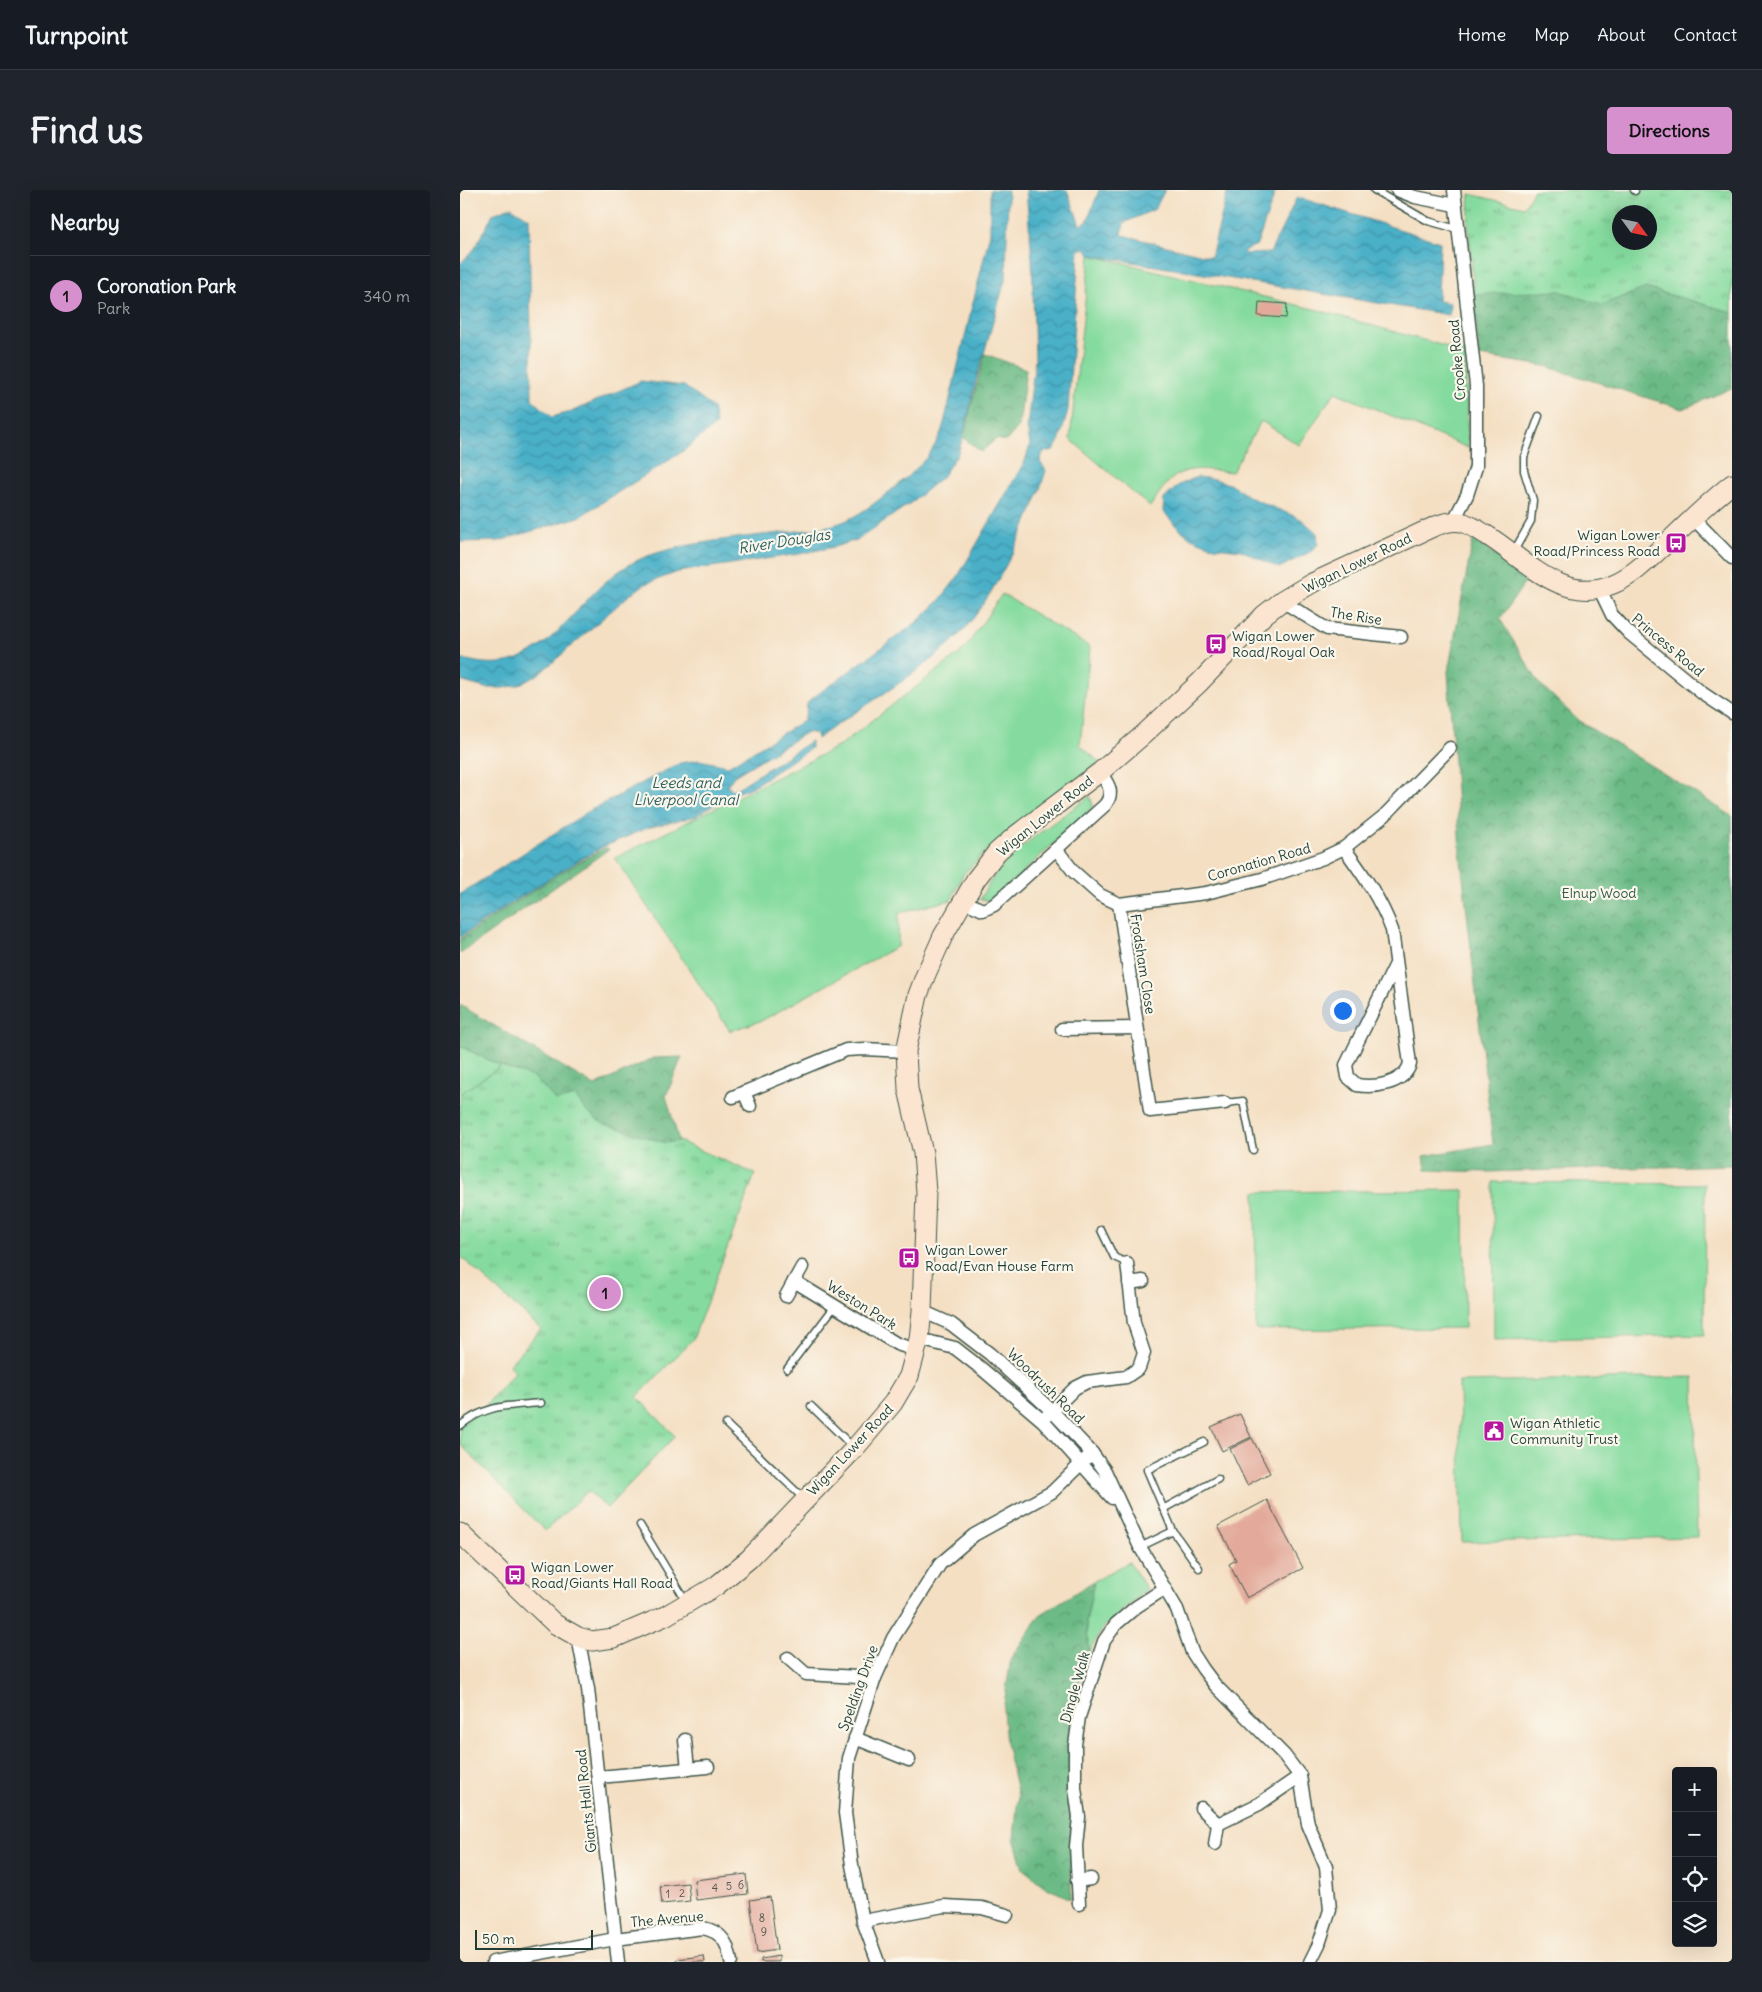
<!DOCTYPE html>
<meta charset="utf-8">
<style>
body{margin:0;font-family:Delius,sans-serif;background:#20242c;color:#f1f3f6}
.controls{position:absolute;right:15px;bottom:15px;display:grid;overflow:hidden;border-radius:5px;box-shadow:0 5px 20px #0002}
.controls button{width:45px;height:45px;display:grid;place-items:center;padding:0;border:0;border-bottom:1px solid #363941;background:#171b24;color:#f1f3f6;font:25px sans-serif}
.compass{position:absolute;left:1152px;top:15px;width:45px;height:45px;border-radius:50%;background:#171b24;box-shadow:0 5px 20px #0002;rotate:123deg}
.scale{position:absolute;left:15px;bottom:12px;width:118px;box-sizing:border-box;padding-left:5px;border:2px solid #1f3d34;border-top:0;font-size:14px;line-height:18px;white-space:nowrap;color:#1f3d34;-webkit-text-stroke:4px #fbf7ec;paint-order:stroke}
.you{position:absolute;left:882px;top:820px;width:18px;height:18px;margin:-12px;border:4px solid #fff;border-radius:50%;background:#1a73e8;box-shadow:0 0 0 8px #1a73e833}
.badge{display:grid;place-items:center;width:32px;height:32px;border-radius:50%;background:#d690ce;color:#111;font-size:16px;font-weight:700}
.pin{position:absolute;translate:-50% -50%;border:2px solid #fff;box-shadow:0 1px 5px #0006}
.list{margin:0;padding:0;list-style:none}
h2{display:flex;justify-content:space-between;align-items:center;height:65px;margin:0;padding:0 20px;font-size:21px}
h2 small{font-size:16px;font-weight:400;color:#9ea1a6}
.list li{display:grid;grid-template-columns:32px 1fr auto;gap:15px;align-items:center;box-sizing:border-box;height:80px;padding:0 20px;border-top:1px solid #363941}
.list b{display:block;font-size:19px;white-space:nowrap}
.list p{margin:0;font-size:16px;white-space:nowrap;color:#9ea1a6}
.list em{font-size:16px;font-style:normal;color:#9ea1a6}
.icon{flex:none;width:28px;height:28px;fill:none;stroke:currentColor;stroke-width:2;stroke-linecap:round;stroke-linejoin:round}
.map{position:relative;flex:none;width:1272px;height:1772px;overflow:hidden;border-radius:5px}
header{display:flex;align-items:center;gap:30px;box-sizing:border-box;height:70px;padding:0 25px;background:#171b24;border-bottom:1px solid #363941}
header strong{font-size:24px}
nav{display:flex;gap:28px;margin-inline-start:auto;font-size:18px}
.intro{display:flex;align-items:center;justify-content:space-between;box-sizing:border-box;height:120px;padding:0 30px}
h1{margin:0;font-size:35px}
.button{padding:12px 22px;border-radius:5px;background:#d690ce;color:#111;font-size:18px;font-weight:700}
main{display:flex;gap:30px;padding:0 30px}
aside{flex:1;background:#171b24;border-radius:5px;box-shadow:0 5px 20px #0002}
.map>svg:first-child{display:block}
.grass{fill:#85db9f;stroke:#528c6a}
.forest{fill:url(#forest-crowns);stroke:#467c5d}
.park{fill:url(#park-tufts);stroke:#528c6a;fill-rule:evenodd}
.water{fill:url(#water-waves);stroke:#34767e}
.building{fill:#e3aa9b}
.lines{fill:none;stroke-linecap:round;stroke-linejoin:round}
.service-casing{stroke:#3f5549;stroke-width:9}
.minor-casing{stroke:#3f5549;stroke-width:15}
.secondary-casing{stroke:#3f5549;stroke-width:21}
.service{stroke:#fff;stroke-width:6}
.minor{stroke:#fff;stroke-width:12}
.secondary{stroke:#fce5d0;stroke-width:19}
.labels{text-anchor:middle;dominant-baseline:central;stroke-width:4.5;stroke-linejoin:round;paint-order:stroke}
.number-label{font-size:11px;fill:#50584e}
.street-label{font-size:14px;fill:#1f3d34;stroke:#fbf7ec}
.poi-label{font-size:14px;fill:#1f3d34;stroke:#fbf7ec;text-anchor:start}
.park-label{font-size:14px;fill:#335d49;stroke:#fbf7ec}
.water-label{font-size:15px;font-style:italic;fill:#2c6060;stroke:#fbf7ec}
</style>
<header>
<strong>Turnpoint</strong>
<nav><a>Home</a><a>Map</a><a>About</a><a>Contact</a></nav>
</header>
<div class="intro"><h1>Find us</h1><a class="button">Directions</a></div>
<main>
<aside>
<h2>Nearby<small></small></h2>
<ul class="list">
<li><span class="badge">1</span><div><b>Coronation Park</b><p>Park</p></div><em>340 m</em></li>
</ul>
</aside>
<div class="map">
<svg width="1272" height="1772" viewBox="0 0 1272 1772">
<defs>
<pattern id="forest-crowns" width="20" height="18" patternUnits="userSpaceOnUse" patternTransform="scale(1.25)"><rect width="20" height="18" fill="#6cbb86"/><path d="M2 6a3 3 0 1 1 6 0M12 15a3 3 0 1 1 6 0" fill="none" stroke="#58996e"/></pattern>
<pattern id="park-tufts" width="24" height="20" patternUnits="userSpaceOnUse" patternTransform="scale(1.25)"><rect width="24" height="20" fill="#85db9f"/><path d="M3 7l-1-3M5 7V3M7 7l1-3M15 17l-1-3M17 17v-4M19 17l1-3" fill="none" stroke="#6cb382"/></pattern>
<pattern id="water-waves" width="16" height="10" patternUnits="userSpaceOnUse" patternTransform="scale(1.25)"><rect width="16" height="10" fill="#49b0c8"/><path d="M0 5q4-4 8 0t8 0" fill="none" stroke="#3c90a3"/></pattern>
</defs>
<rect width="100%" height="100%" fill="#fbf7ec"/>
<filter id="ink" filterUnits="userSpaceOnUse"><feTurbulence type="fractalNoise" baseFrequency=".02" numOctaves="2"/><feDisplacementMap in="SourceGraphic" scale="10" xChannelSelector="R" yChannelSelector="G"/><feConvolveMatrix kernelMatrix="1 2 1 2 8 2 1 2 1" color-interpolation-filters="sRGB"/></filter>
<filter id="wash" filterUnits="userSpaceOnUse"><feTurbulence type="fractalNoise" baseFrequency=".0096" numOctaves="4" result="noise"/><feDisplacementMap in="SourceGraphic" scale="20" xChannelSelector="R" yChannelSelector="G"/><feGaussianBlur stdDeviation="1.12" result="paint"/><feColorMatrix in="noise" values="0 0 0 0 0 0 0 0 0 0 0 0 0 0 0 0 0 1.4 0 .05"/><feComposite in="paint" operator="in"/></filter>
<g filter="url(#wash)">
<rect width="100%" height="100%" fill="#f4dfc3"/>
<!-- grass -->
<g class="grass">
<path d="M 630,65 L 858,120 L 1005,162 L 1008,258 L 875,202 L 839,255 L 801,231 L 772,282 C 726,277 716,275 690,317 L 610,249 Z"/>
<polygon points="542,404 630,457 620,555 639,572 526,661 503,685 491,710 439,723 438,756 303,830 270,841 155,668 379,556 504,460"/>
<path d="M 630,606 L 633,616 L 628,622 L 536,707 L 529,710 L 520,710 C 539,666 593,634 630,606 Z"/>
<polygon points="0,856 41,876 0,904"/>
<polygon points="1033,992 1245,994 1244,1145 1034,1150"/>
<polygon points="1004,1000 1005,1138 796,1140 795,1002"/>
<polygon points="1234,1187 1237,1347 1002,1352 999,1192"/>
<polygon points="669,1372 687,1399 644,1437 629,1461 626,1432 634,1391"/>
</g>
<!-- forest -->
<g class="forest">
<polygon points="1185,98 1272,122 1272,198 1223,219 1085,176 1019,166 1014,104 1100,101 1141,115"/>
<polygon points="525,164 566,179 559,236 546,251 536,249 521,262 503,247"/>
<polygon points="1013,349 1068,388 1040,429 1079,493 1119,531 1272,626 1272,975 1026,982 966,980 964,966 1033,954 1000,661 988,482"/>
<polygon points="145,658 149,659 0,764 0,749 100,683"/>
<polygon points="0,815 135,896 193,868 222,867 206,906 219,951 205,953 142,933 126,921 115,906 96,912 75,888 41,876 0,856"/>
<polygon points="634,1391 626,1432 629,1461 613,1515 609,1562 612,1633 611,1709 585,1697 563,1679 554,1648 558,1606 546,1553 543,1521 551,1468 580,1425"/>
</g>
<!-- park -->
<g class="park">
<path d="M 1074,0 L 1272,0 L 1272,122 L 1186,98 L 1141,115 L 1100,101 L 1014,104 L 1008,34 L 1010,4 L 1064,17 ZM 1160,22 L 1190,22 L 1190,52 L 1160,52 Z"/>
<polygon points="41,876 75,888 96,911 115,906 126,921 142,933 205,953 219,951 295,984 233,1149 177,1207 215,1246 147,1318 128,1301 85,1341 0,1254 0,1230 11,1218 24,1217 55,1182 49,1175 81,1139 0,1066 0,904"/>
</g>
<!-- water -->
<g class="water">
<path d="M 530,0 L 548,0 L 546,87 L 516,191 L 503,247 L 498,263 L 482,287 L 452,312 L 397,350 L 374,357 L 339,364 L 218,382 L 185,394 L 167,407 L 92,473 L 76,486 L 58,495 L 43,498 L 25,498 L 0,491 L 0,468 C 89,496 108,406 174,372 C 210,353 287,347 329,342 C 348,340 368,338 385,331 C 405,322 424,306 441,292 C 462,275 477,259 484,233 L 530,43 Z"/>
<path d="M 566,0 L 607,0 L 620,35 L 627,32 L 639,0 L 705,0 L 695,19 L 664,33 L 662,45 L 751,67 L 768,0 L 816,0 L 797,55 L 783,61 L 785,64 L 810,63 L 837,7 L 980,52 L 978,111 L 990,113 L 989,125 L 630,65 L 626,58 L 619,60 L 608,220 L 600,249 L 594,260 L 583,262 L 580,272 L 586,280 C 573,327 530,417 495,449 C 454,488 402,516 357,549 L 356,544 L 347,542 L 274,586 L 267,596 L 272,600 L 279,597 L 351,551 L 351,558 L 292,597 L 269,606 L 236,626 L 187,638 L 143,657 L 101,681 L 0,747 L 0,704 L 129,621 L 220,573 L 239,570 L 268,576 L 343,531 L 346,524 L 347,514 L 351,509 L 457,432 L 479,411 L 497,388 L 565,271 L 570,255 L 567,236 L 575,170 L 572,68 Z"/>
<polygon points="51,17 69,28 72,209 92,227 111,222 181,191 224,196 253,218 256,235 219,264 119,327 39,351 0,352 0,74 15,58 33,24"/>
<polygon points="737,287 755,289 774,296 789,307 841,329 857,343 858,354 852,361 819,378 781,360 754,357 731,348 718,338 703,321 704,309 719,295"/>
</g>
<g id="blocks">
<!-- building -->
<g class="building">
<polygon points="799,112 827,114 826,128 798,126"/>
<polygon points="780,1224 791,1247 762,1261 751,1237"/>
<polygon points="792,1248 810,1283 787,1295 770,1259"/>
<polygon points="807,1310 843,1378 787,1408 769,1374 776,1370 758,1336"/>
<polygon points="286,1684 288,1704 236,1710 234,1690"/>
<polygon points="228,1693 230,1711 202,1714 200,1696"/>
<polygon points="310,1707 317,1760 297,1763 290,1710"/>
<polygon points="244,1766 245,1772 217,1772 217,1769"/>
<polygon points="319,1766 319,1772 301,1772 301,1769"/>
</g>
</g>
</g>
<g filter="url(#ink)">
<use href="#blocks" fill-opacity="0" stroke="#3f5549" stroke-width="1"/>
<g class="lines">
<!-- service casing -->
<g class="service-casing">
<g id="service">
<polyline points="914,0 968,31 997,39"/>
<polyline points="1174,0 1175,1"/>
<polyline points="1054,361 1071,331 1073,310 1064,281 1064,267 1079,226"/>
<polyline points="765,913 783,911 793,960"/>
<polyline points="641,1040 654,1067 667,1073"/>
<polyline points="327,1179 375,1116"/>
<polyline points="351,1216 394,1258"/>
<polyline points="266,1234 343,1308"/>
<path d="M 0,1236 C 26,1214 49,1216 81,1213"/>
<polyline points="703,1319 758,1289"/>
<polyline points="180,1335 226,1411"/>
<polyline points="713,1341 739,1378"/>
<polyline points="680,1357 713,1341 687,1280 744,1252"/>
</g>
</g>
<!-- minor casing -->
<g class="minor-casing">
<g id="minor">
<polyline points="937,0 955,7 995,15"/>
<polyline points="1233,328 1272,368"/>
<polyline points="993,332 1007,305 1016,277 1016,196 994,0"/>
<polyline points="1139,398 1152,425 1169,443 1242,503 1272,523"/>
<polyline points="822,411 867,439 941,447"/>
<path d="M 884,658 C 903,684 921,710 932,740 L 950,874 C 944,894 915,898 897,895 L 888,887 L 886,875 L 936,774"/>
<polyline points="596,659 614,682 640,705 659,714 746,703 802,689 863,668 884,658 924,626 990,558"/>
<path d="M 503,711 L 523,720 L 534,715 L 645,615 C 655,602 648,594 640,582"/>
<polyline points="659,714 690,921 765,913"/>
<polyline points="602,839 677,838"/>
<polyline points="284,902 290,916"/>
<polyline points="273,907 386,860 404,859 446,861"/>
<polyline points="334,1091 437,1154 456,1160"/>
<polyline points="669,1093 683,1091"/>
<polyline points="326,1106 342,1077"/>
<polyline points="462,1121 491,1134 530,1164 592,1221 632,1263 645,1281 680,1357 717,1419 732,1462 743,1479 755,1495 824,1565 840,1586 848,1634 866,1677 870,1720 859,1754 850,1772"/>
<polyline points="459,1149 495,1158 522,1179 583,1231 652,1308"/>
<polyline points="586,1227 615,1198 627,1192 666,1187 679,1178 684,1163 674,1133 667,1073"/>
<polyline points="118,1447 128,1499 158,1772"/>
<polyline points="328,1468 346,1484 415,1488"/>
<polyline points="395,1548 449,1570"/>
<polyline points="225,1550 228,1579"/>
<polyline points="139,1587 248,1577"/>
<polyline points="741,1618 758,1634 799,1614 840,1586"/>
<polyline points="755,1654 758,1634"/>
<polyline points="617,1691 631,1689"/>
<polyline points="619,1714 616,1656 619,1627 615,1598 615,1555 619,1527 644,1451 656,1434 676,1417 704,1399"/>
<polyline points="403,1731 484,1716 522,1718 547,1725"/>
<path d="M 33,1772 L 155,1749 L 243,1738 C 263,1742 268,1754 271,1772"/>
<polyline points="418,1772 403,1731 392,1675 385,1623 389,1568 415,1488 433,1448 480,1374 514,1345 592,1302 632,1263"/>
</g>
</g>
<!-- secondary casing -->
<g class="secondary-casing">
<path id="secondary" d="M 0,1343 L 95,1434 L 118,1447 L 132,1451 L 154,1448 L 205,1426 L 256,1396 L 289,1369 L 395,1258 L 433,1213 L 449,1186 L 459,1149 L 462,1121 L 466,1002 L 463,963 L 448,899 L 446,861 L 458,805 L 466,784 L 483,746 L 516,689 L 537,662 L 555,646 L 640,582 L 683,545 L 739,493 L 804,425 L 822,411 L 852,393 L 971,338 C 980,334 991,330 1001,332 C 1010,334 1020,341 1028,346 C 1066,370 1103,415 1153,394 C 1175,385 1192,366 1210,350 C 1230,331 1250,311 1272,294"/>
</g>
<!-- service -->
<use href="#service" class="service"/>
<!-- minor -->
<use href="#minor" class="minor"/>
<!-- secondary -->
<use href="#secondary" class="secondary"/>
</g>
</g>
<!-- icons -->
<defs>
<g id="bus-square" transform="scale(1.125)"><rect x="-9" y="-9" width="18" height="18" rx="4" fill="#b5179e" stroke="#fbf7ec"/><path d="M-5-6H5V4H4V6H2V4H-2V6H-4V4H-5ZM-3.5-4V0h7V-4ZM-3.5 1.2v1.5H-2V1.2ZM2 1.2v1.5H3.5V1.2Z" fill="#fff"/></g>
<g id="civic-square" transform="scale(1.125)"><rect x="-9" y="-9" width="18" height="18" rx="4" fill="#b5179e" stroke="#fbf7ec"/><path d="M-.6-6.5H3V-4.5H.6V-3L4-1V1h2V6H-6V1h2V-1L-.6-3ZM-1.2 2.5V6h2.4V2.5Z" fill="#fff"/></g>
</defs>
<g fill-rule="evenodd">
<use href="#bus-square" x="1216" y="353"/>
<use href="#bus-square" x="756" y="454"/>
<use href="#bus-square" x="449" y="1068"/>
<use href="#civic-square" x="1034" y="1241"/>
<use href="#bus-square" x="55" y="1385"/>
</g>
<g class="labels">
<!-- number labels -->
<g class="number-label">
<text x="281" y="1695">6</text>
<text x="269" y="1696">5</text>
<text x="255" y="1698">4</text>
<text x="222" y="1703">2</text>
<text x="208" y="1704">1</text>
<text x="302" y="1728">8</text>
<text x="304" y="1742">9</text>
</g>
<!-- street labels -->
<g class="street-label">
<text transform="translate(997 170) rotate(-95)">Crooke Road</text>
<text transform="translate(897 373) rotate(-26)">Wigan Lower Road</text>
<text transform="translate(896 426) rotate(9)">The Rise</text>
<text transform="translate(1208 455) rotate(40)">Princess Road</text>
<text transform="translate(585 626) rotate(-39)">Wigan Lower Road</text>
<text transform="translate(799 672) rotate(-16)">Coronation Road</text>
<text transform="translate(683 774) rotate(81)">Frodsham Close</text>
<text transform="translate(402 1115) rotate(32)">Weston Park</text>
<text transform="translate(586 1196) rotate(44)">Woodrush Road</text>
<text transform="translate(390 1260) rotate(-47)">Wigan Lower Road</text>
<text transform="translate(615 1497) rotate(-74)">Dingle Walk</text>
<text transform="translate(398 1498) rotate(-70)">Spelding Drive</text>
<text transform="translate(126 1611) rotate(-96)">Giants Hall Road</text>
<text transform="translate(207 1729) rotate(-5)">The Avenue</text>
</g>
<!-- poi labels -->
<g class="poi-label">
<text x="1200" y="345" text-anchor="end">Wigan Lower<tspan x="1200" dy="16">Road/Princess Road</tspan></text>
<text x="772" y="446">Wigan Lower<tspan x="772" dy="16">Road/Royal Oak</tspan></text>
<text x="465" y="1060">Wigan Lower<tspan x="465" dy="16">Road/Evan House Farm</tspan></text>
<text x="1050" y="1233">Wigan Athletic<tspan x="1050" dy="16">Community Trust</tspan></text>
<text x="71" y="1377">Wigan Lower<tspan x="71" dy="16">Road/Giants Hall Road</tspan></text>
</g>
<!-- park labels -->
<g class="park-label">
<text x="1139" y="703">Elnup Wood</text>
</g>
<!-- water labels -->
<g class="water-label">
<text transform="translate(324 351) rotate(-9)">River Douglas</text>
<text x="226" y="592">Leeds and<tspan x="226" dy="17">Liverpool Canal</tspan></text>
</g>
</g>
</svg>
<div class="controls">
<button>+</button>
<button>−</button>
<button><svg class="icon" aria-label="locate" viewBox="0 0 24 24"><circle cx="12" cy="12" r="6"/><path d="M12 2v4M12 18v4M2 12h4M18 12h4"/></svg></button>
<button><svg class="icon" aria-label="layers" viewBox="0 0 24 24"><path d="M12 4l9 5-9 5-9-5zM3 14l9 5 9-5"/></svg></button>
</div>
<svg class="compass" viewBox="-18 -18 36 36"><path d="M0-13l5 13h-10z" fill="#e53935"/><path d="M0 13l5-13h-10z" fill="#9ea1a6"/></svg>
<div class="scale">50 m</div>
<div class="you"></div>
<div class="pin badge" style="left:145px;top:1103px">1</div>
</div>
</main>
